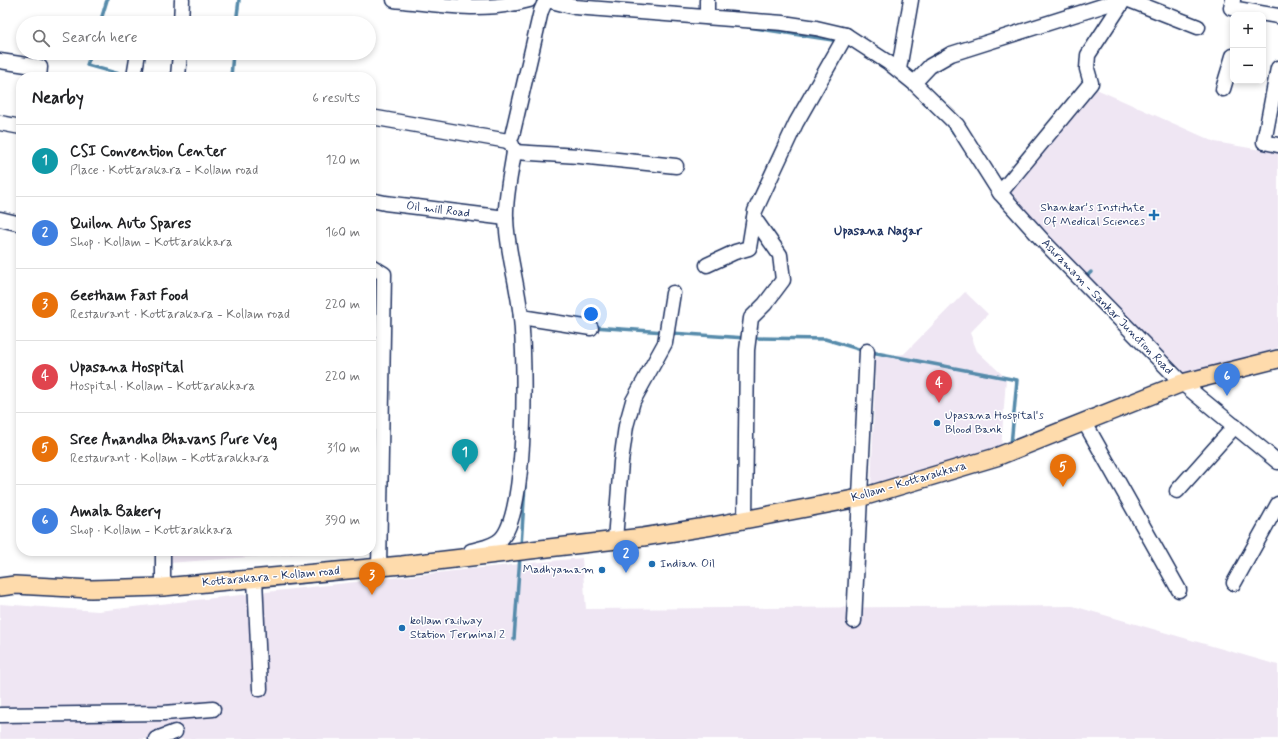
<!DOCTYPE html>
<meta charset="utf-8">
<style>
body{margin:0;font-family:Mynerve,sans-serif;background:#f6f6f6;color:#202124}
.controls{position:absolute;right:12px;top:12px;display:grid;overflow:hidden;border-radius:8px;box-shadow:0 2px 6px #0003}
.controls button{width:36px;height:36px;display:grid;place-items:center;padding:0;border:0;border-bottom:1px solid #e0e0e0;background:#fff;color:#202124;font:20px sans-serif}
.you{position:absolute;left:591px;top:314px;width:14px;height:14px;margin:-10px;border:3px solid #fff;border-radius:50%;background:#1a73e8;box-shadow:0 0 0 6px #1a73e833}
.badge{display:grid;place-items:center;width:26px;height:26px;border-radius:50%;background:#db2777;color:#fff;font-size:13px;font-weight:700}
.pin{position:absolute;translate:-50% -33px;filter:drop-shadow(0 1px 2px #0008)}
.pin::after{content:'';position:absolute;top:21px;width:14px;height:12px;background:inherit;clip-path:polygon(0 0,100% 0,50% 100%)}
.list{margin:0;padding:0;list-style:none}
h2{display:flex;justify-content:space-between;align-items:center;height:52px;margin:0;padding:0 16px;font-size:17px}
h2 small{font-size:13px;font-weight:400;color:#757577}
.list li{display:grid;grid-template-columns:26px 1fr auto;gap:12px;align-items:center;box-sizing:border-box;height:72px;padding:0 16px;border-top:1px solid #e0e0e0}
.list b{display:block;font-size:15px;white-space:nowrap}
.list p{margin:0;font-size:13px;white-space:nowrap;color:#757577}
.list em{font-size:13px;font-style:normal;color:#757577}
.icon{flex:none;width:22px;height:22px;fill:none;stroke:currentColor;stroke-width:2;stroke-linecap:round;stroke-linejoin:round}
.map{position:relative;flex:none;width:1278px;height:739px;overflow:hidden}
.search{position:absolute;background:#fff;box-shadow:0 2px 6px #0003;left:16px;top:16px;width:360px;height:44px;display:flex;align-items:center;gap:10px;box-sizing:border-box;padding:0 14px;border-radius:22px;color:#757577;font-size:15px}
.panel{position:absolute;background:#fff;box-shadow:0 2px 6px #0003;left:16px;top:72px;width:360px;height:484px;border-radius:16px}
.map>svg:first-child{display:block}
.built{fill:#efe6f3}
.lines{fill:none;stroke-linecap:round;stroke-linejoin:round}
.stream{stroke:#568bab;stroke-width:3.5}
.minor-casing{stroke:#1b2f5e;stroke-width:17}
.major-casing{stroke:#1b2f5e;stroke-width:20}
.minor{stroke:#fff;stroke-width:14}
.major{stroke:#fedbac;stroke-width:17}
.poi-dot{fill:#1f6fb2;stroke:#fff;stroke-width:1.5}
.labels{text-anchor:middle;dominant-baseline:central;stroke-width:3;stroke-linejoin:round;paint-order:stroke}
.poi-label{font-size:12px;fill:#1b2f5e;stroke:#fff;text-anchor:start}
.street-label{font-size:12px;fill:#1b2f5e;stroke:#fff}
.neighbourhood-label{font-size:13px;font-weight:bold;fill:#1b2f5e;stroke:#fff}
</style>
<div class="map">
<svg width="1278" height="739" viewBox="0 0 1278 739">
<rect width="100%" height="100%" fill="#fff"/>
<filter id="ink" filterUnits="userSpaceOnUse"><feTurbulence type="fractalNoise" baseFrequency=".025" numOctaves="2"/><feDisplacementMap in="SourceGraphic" scale="8" xChannelSelector="R" yChannelSelector="G"/><feConvolveMatrix kernelMatrix="1 2 1 2 8 2 1 2 1" color-interpolation-filters="sRGB"/></filter>
<g filter="url(#ink)">
<!-- built -->
<g class="built">
<polygon points="1094,88 1215,142 1278,153 1278,348 1181,378 1050,239 1010,191"/>
<polygon points="965,292 988,314 970,333 977,351 1006,378 1001,450 871,487 876,357 904,354"/>
<polygon points="377,333 372,445 371,334"/>
<polygon points="169,551 322,551 322,552 168,563"/>
<polygon points="582,558 586,609 1073,606 1278,665 1278,739 0,739 0,604 98,611 471,569"/>
</g>
<g class="lines">
<!-- stream -->
<g class="stream">
<polyline points="100,23 107,0"/>
<polyline points="236,23 239,0"/>
<polyline points="748,27 839,41"/>
<polyline points="91,53 87,65 130,77"/>
<polyline points="231,77 233,53"/>
<polyline points="946,123 957,137"/>
<polyline points="1085,278 1091,272"/>
<polyline points="593,327 665,332"/>
<polyline points="671,333 746,338"/>
<polyline points="753,338 825,339 865,351"/>
<polyline points="871,352 1017,380 1011,445"/>
<polyline points="521,546 525,486"/>
<polyline points="514,639 520,556"/>
</g>
<!-- minor casing -->
<g class="minor-casing">
<g id="minor">
<path d="M 394,0 C 440,5 483,13 529,0"/>
<polyline points="547,0 575,7 783,23 816,28 846,35 889,63 914,83 957,125 1000,193 1045,243 1182,383 1278,462"/>
<polyline points="707,0 707,17"/>
<polyline points="1129,0 1198,27"/>
<polyline points="1233,0 1231,8 1278,16"/>
<polyline points="181,23 182,0"/>
<polyline points="0,61 40,67 39,77"/>
<polyline points="1278,68 1264,142 1278,145"/>
<polyline points="899,69 911,0"/>
<polyline points="134,77 138,53"/>
<polyline points="178,77 180,53"/>
<polyline points="914,83 930,66 951,54 1121,0"/>
<polyline points="1223,89 1233,56"/>
<polyline points="371,117 508,141"/>
<polyline points="0,123 21,127"/>
<polyline points="514,152 579,156 676,166"/>
<polyline points="1000,193 1091,83 1087,69 1088,55 1124,0"/>
<polyline points="371,200 385,203 506,218"/>
<polyline points="0,219 21,224"/>
<polyline points="707,265 735,252 749,248 755,211 796,123 846,35"/>
<polyline points="371,266 384,274 379,568"/>
<polyline points="521,317 591,328"/>
<polyline points="1085,423 1179,590"/>
<polyline points="1177,491 1235,426"/>
<polyline points="745,520 747,350 751,318 765,304 783,280 780,255 754,218"/>
<polyline points="615,540 621,462 626,426 633,401 665,343 673,293"/>
<path d="M 471,551 C 481,548 493,547 501,539 C 528,512 525,358 521,318 C 518,285 507,252 506,218 C 505,197 511,173 514,152 L 512,145 L 508,141 L 512,136 L 541,11 L 546,0"/>
<polyline points="255,579 260,689"/>
<polyline points="1234,583 1278,504"/>
<polyline points="163,587 163,551"/>
<polyline points="854,621 867,351"/>
<polyline points="0,715 164,713 213,709"/>
<polyline points="156,739 175,732"/>
</g>
</g>
<!-- major casing -->
<g class="major-casing">
<polyline id="major" points="0,587 15,585 91,589 163,587 402,565 643,537 712,526 859,498 996,457 1182,383 1278,359"/>
</g>
<!-- minor -->
<use href="#minor" class="minor"/>
<!-- major -->
<use href="#major" class="major"/>
</g>
</g>
<!-- markers -->
<g class="poi-dot">
<path d="M1152 209h4v4h4v4h-4v4h-4v-4h-4v-4h4z"/>
<circle cx="937" cy="423" r="4"/>
<circle cx="652" cy="564" r="4"/>
<circle cx="602" cy="570" r="4"/>
<circle cx="402" cy="628" r="4"/>
</g>
<g class="labels">
<!-- poi labels -->
<g class="poi-label">
<text x="1145" y="208" text-anchor="end">Shankar's Institute<tspan x="1145" dy="14">Of Medical Sciences</tspan></text>
<text x="945" y="416">Upasana Hospital's<tspan x="945" dy="14">Blood Bank</tspan></text>
<text x="660" y="564">Indian Oil</text>
<text x="594" y="570" text-anchor="end">Madhyamam</text>
<text x="410" y="621">kollam railway<tspan x="410" dy="14">Station Terminal 2</tspan></text>
</g>
<!-- street labels -->
<g class="street-label">
<text transform="translate(438 210) rotate(7)">Oil mill Road</text>
<text transform="translate(1107 307) rotate(46)">Ashramam - Sankar Junction Road</text>
<text transform="translate(909 482) rotate(-16)">Kollam - Kottarakkara</text>
<text transform="translate(271 577) rotate(-5)">Kottarakara - Kollam road</text>
</g>
<!-- neighbourhood labels -->
<g class="neighbourhood-label">
<text x="878" y="231">Upasana Nagar</text>
</g>
</g>
</svg>
<div class="controls">
<button>+</button>
<button>−</button>
</div>
<div class="you"></div>
<div class="pin badge" style="left:465px;top:472px;background:#0f9aa8">1</div>
<div class="pin badge" style="left:626px;top:573px;background:#3f7fe0">2</div>
<div class="pin badge" style="left:372px;top:595px;background:#e8710a">3</div>
<div class="pin badge" style="left:939px;top:403px;background:#e0444e">4</div>
<div class="pin badge" style="left:1063px;top:487px;background:#e8710a">5</div>
<div class="pin badge" style="left:1227px;top:396px;background:#3f7fe0">6</div>
<div class="search"><svg class="icon" aria-label="search" viewBox="0 0 24 24"><circle cx="10" cy="10" r="6"/><path d="M15 15l6 6"/></svg>Search here</div>
<section class="panel">
<h2>Nearby<small>6 results</small></h2>
<ul class="list">
<li><span class="badge" style="background:#0f9aa8">1</span><div><b>CSI Convention Center</b><p>Place · Kottarakara - Kollam road</p></div><em>120 m</em></li>
<li><span class="badge" style="background:#3f7fe0">2</span><div><b>Quilon Auto Spares</b><p>Shop · Kollam - Kottarakkara</p></div><em>160 m</em></li>
<li><span class="badge" style="background:#e8710a">3</span><div><b>Geetham Fast Food</b><p>Restaurant · Kottarakara - Kollam road</p></div><em>220 m</em></li>
<li><span class="badge" style="background:#e0444e">4</span><div><b>Upasana Hospital</b><p>Hospital · Kollam - Kottarakkara</p></div><em>220 m</em></li>
<li><span class="badge" style="background:#e8710a">5</span><div><b>Sree Anandha Bhavans Pure Veg</b><p>Restaurant · Kollam - Kottarakkara</p></div><em>310 m</em></li>
<li><span class="badge" style="background:#3f7fe0">6</span><div><b>Amala Bakery</b><p>Shop · Kollam - Kottarakkara</p></div><em>390 m</em></li>
</ul>
</section>
</div>
